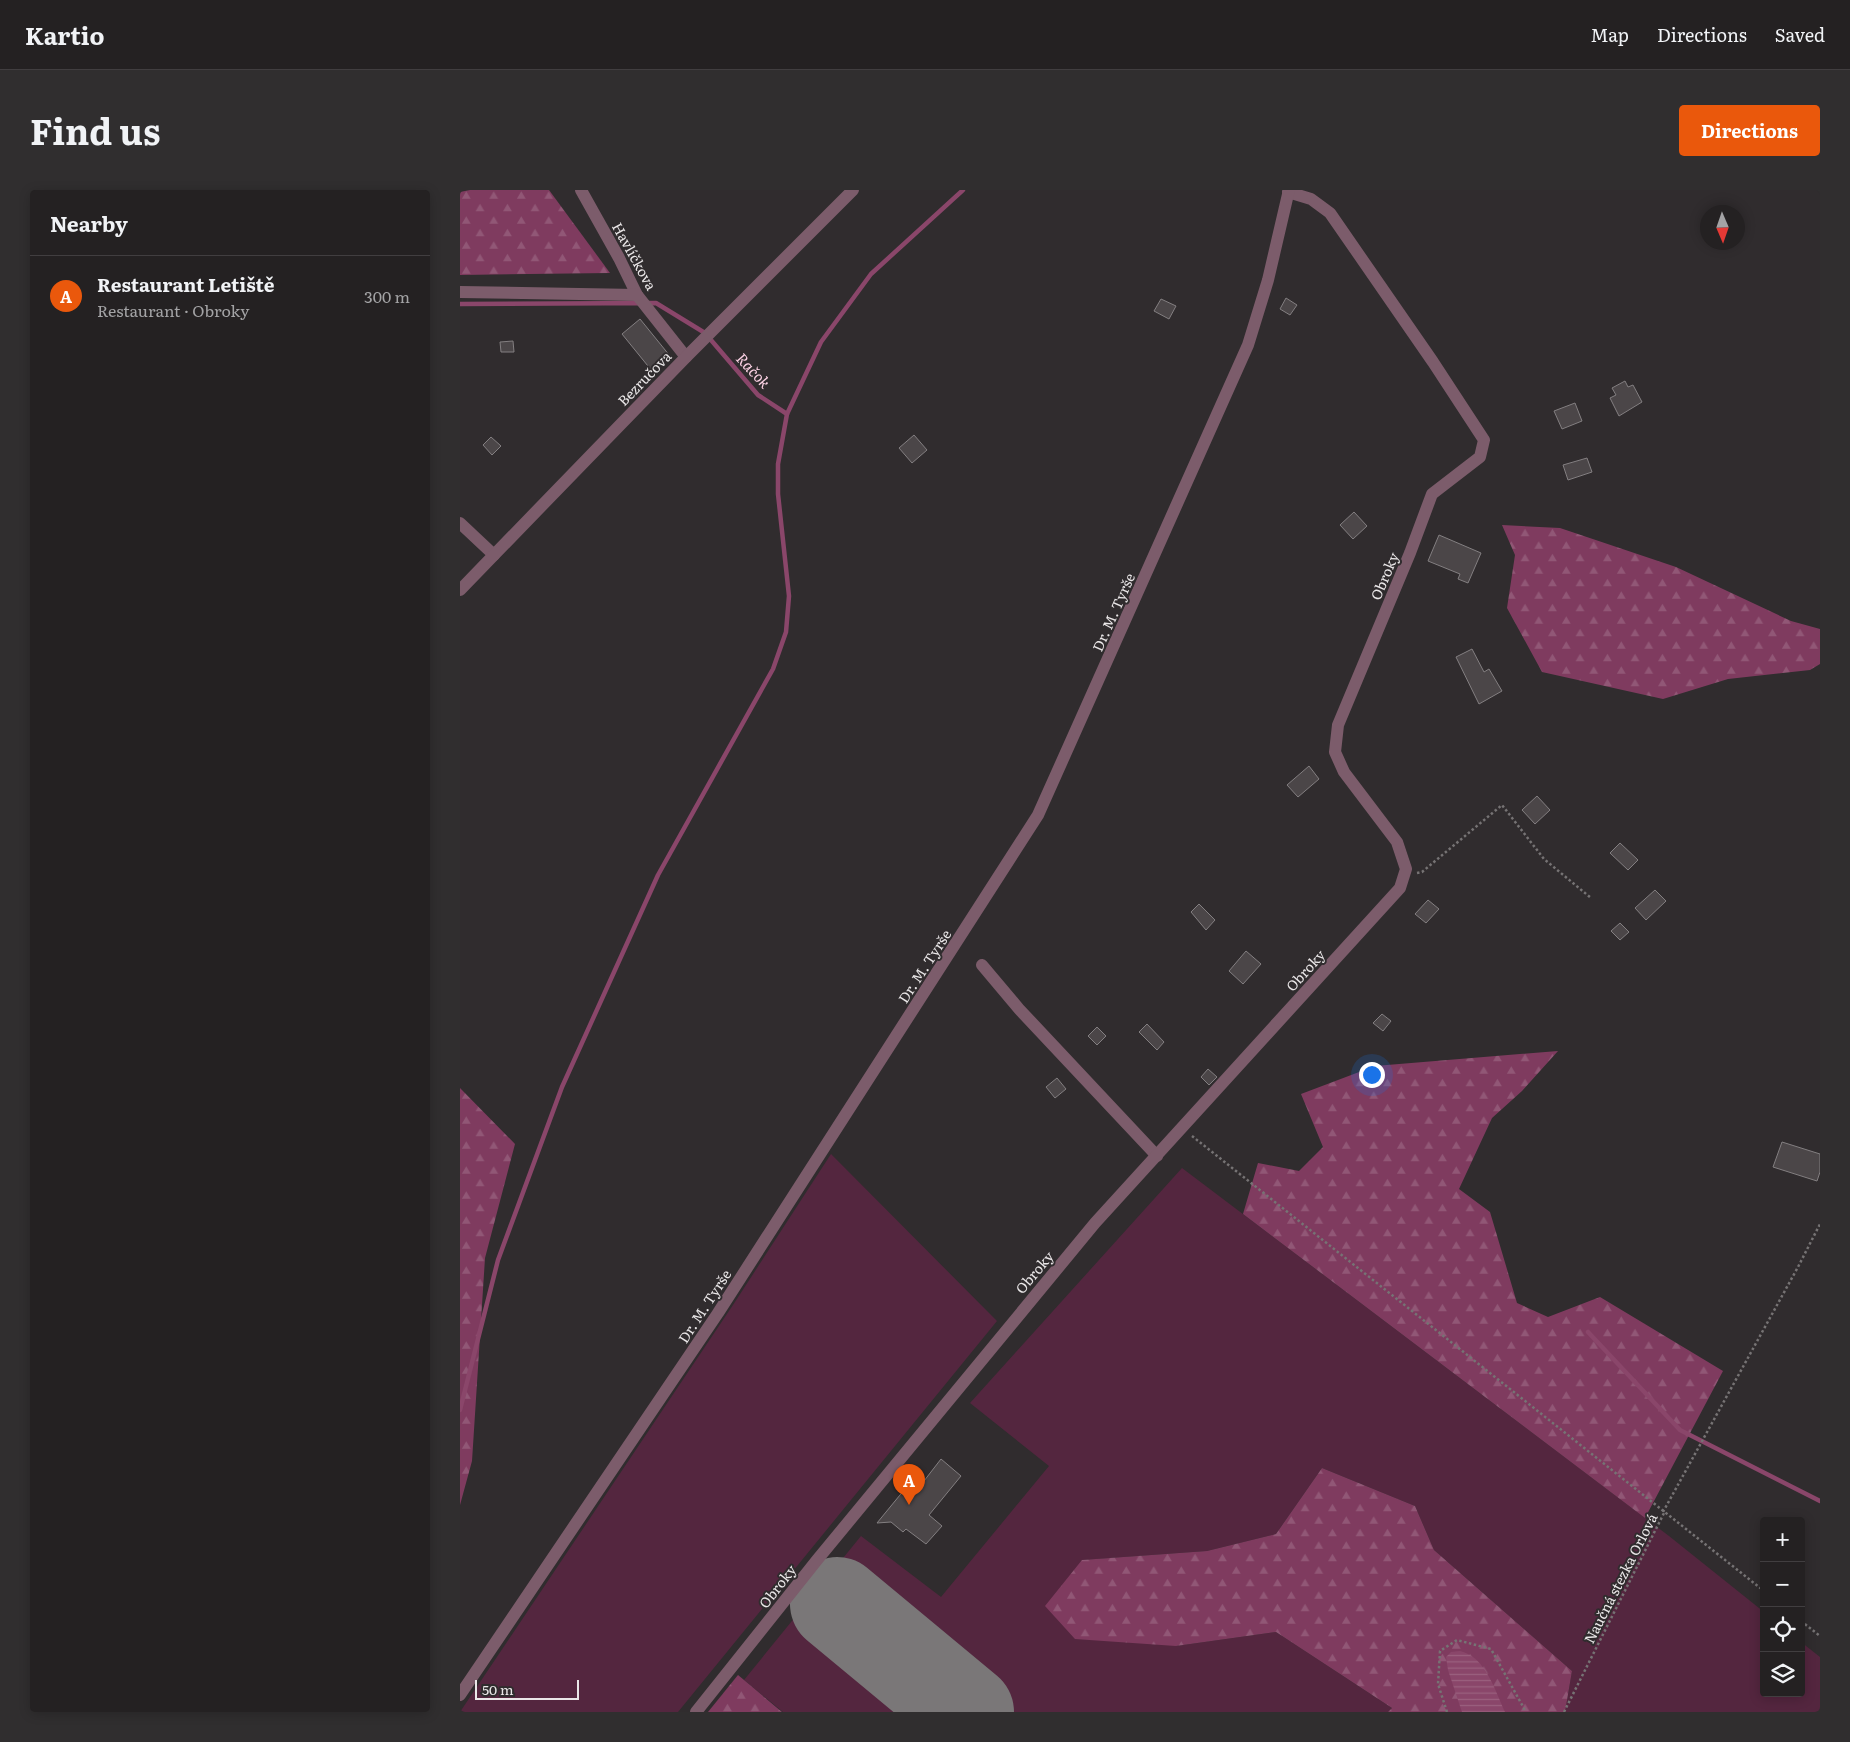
<!DOCTYPE html>
<meta charset="utf-8">
<style>
body{margin:0;font-family:Literata,serif;background:#302e2f;color:#f1f3f6}
.controls{position:absolute;right:15px;bottom:15px;display:grid;overflow:hidden;border-radius:5px;box-shadow:0 2px 12px #0003}
.controls button{width:45px;height:45px;display:grid;place-items:center;padding:0;border:0;border-bottom:1px solid #413e40;background:#242122;color:#f1f3f6;font:25px sans-serif}
.compass{position:absolute;left:1240px;top:15px;width:45px;height:45px;border-radius:50%;background:#242122;box-shadow:0 2px 12px #0003;rotate:178deg}
.scale{position:absolute;left:15px;bottom:12px;width:104px;box-sizing:border-box;padding-left:5px;border:2px solid #eae7e8;border-top:0;font-size:14px;line-height:18px;white-space:nowrap;color:#eae7e8;-webkit-text-stroke:4px #302c2e;paint-order:stroke}
.you{position:absolute;left:911px;top:884px;width:18px;height:18px;margin:-12px;border:4px solid #fff;border-radius:50%;background:#1a73e8;box-shadow:0 0 0 8px #1a73e833}
.badge{display:grid;place-items:center;width:32px;height:32px;border-radius:50%;background:#ea580c;color:#fff;font-size:16px;font-weight:700}
.pin{position:absolute;translate:-50% -41px;filter:drop-shadow(0 1px 2px #0008)}
.pin::after{content:'';position:absolute;top:26px;width:18px;height:15px;background:inherit;clip-path:polygon(0 0,100% 0,50% 100%)}
.list{margin:0;padding:0;list-style:none}
h2{display:flex;justify-content:space-between;align-items:center;height:65px;margin:0;padding:0 20px;font-size:21px}
h2 small{font-size:16px;font-weight:400;color:#a3a3a5}
.list li{display:grid;grid-template-columns:32px 1fr auto;gap:15px;align-items:center;box-sizing:border-box;height:80px;padding:0 20px;border-top:1px solid #413e40}
.list b{display:block;font-size:19px;white-space:nowrap}
.list p{margin:0;font-size:16px;white-space:nowrap;color:#a3a3a5}
.list em{font-size:16px;font-style:normal;color:#a3a3a5}
.icon{flex:none;width:28px;height:28px;fill:none;stroke:currentColor;stroke-width:2;stroke-linecap:round;stroke-linejoin:round}
.map{position:relative;flex:none;width:1360px;height:1522px;overflow:hidden;border-radius:5px}
header{display:flex;align-items:center;gap:30px;box-sizing:border-box;height:70px;padding:0 25px;background:#242122;border-bottom:1px solid #413e40}
header strong{font-size:24px}
nav{display:flex;gap:28px;margin-inline-start:auto;font-size:18px}
.intro{display:flex;align-items:center;justify-content:space-between;box-sizing:border-box;height:120px;padding:0 30px}
h1{margin:0;font-size:35px}
.button{padding:12px 22px;border-radius:5px;background:#ea580c;color:#fff;font-size:18px;font-weight:700}
main{display:flex;gap:30px;padding:0 30px}
aside{flex:1;background:#242122;border-radius:5px;box-shadow:0 2px 12px #0003}
.map>svg:first-child{display:block}
.green{fill:#54263f}
.forest{fill:url(#forest-firs)}
.water{fill:url(#water-rules)}
.lines{fill:none;stroke-linecap:round;stroke-linejoin:round}
.stream{stroke:#8a466a;stroke-width:4.5}
.runway{stroke:#7a7778;stroke-width:94}
.building{fill:#4b4648;stroke:#837f81}
.path{stroke:#767374;stroke-width:2.5;stroke-dasharray:2.5 2.5;stroke-linecap:butt}
.minor{stroke:#7c5c6b;stroke-width:12}
.tertiary{stroke:#7c5c6b;stroke-width:12}
.labels{text-anchor:middle;dominant-baseline:central;stroke-width:4;stroke-linejoin:round;paint-order:stroke}
.street-label{font-size:14px;fill:#eae7e8;stroke:#302c2e}
.water-label{font-size:15px;font-style:italic;fill:#fdd3e6;stroke:#302c2e}
</style>
<header>
<strong>Kartio</strong>
<nav><a>Map</a><a>Directions</a><a>Saved</a></nav>
</header>
<div class="intro"><h1>Find us</h1><a class="button">Directions</a></div>
<main>
<aside>
<h2>Nearby<small></small></h2>
<ul class="list">
<li><span class="badge">A</span><div><b>Restaurant Letiště</b><p>Restaurant · Obroky</p></div><em>300 m</em></li>
</ul>
</aside>
<div class="map">
<svg width="1360" height="1522" viewBox="0 0 1360 1522">
<defs>
<pattern id="forest-firs" width="22" height="20" patternUnits="userSpaceOnUse" patternTransform="scale(1.25)"><rect width="22" height="20" fill="#7f3b5f"/><path d="M5 1l3.5 6h-7zM16 11l3.5 6h-7z" fill="#915776"/></pattern>
<pattern id="water-rules" width="6" height="5" patternUnits="userSpaceOnUse" patternTransform="scale(1.25)"><rect width="6" height="5" fill="#8a466a"/><path d="M0 2.5h6" fill="none" stroke="#9b617f"/></pattern>
</defs>
<rect width="100%" height="100%" fill="#302c2e"/>
<!-- green -->
<g class="green">
<polygon points="371,964 537,1131 218,1522 0,1522 273,1115"/>
<polygon points="722,978 1209,1346 1304,1422 1304,1503 1341,1503 1341,1452 1360,1467 1360,1522 1105,1522 1112,1481 974,1360 955,1316 862,1278 816,1344 747,1361 623,1370 716,1456 816,1442 932,1518 928,1522 323,1522 284,1490 401,1346 481,1407 589,1276 510,1213"/>
</g>
<!-- forest -->
<g class="forest">
<polygon points="10,0 89,0 150,83 0,85 0,2"/>
<polygon points="1042,335 1100,338 1216,377 1331,431 1360,439 1360,474 1350,480 1268,489 1203,509 1082,482 1047,418 1055,365"/>
<polygon points="1098,861 1062,901 1032,928 999,999 1030,1022 1057,1113 1088,1127 1140,1107 1263,1181 1185,1328 783,1024 798,973 839,981 863,957 841,904 915,876"/>
<polygon points="0,898 55,954 25,1068 12,1271 0,1315"/>
<polygon points="862,1278 955,1316 974,1360 1112,1481 1105,1522 928,1522 932,1518 816,1442 716,1456 615,1449 585,1416 622,1370 747,1361 816,1344"/>
<polygon points="278,1485 284,1490 322,1522 248,1522"/>
</g>
<!-- water -->
<path class="water" d="M 1000,1461 C 1026,1467 1035,1501 1045,1522 L 1002,1522 L 988,1480 L 986,1467 L 991,1462 Z"/>
<g class="lines">
<!-- stream -->
<g class="stream">
<polyline points="0,114 196,113 245,143 298,205 327,224 361,152 411,84 503,0"/>
<polyline points="1128,1142 1220,1240 1360,1311"/>
<polyline points="0,1220 38,1070 102,897 198,685 313,479 326,442 329,406 318,304 318,274 327,224"/>
</g>
<!-- runway -->
<polyline class="runway" points="377,1414 507,1522"/>
</g>
<!-- building -->
<g class="building">
<polygon points="826,108 837,115 830,125 820,119"/>
<polygon points="701,109 716,116 709,129 694,121"/>
<polygon points="180,129 210,166 192,181 162,144"/>
<polygon points="53,151 54,162 41,162 40,152"/>
<polygon points="1165,191 1168,197 1173,195 1182,212 1159,226 1150,208 1156,205 1152,198"/>
<polygon points="1115,213 1122,231 1102,239 1094,221"/>
<polygon points="454,245 467,260 452,273 439,258"/>
<polygon points="31,247 41,256 32,265 23,255"/>
<polygon points="1127,268 1132,282 1108,290 1103,275"/>
<polygon points="894,322 907,336 893,349 880,335"/>
<polygon points="979,345 1021,363 1008,393 998,389 1000,384 968,371"/>
<polygon points="1012,459 1024,482 1029,479 1042,501 1019,514 996,467"/>
<polygon points="849,576 859,589 838,607 827,595"/>
<polygon points="1077,606 1090,620 1075,634 1062,620"/>
<polygon points="1160,653 1178,670 1168,680 1150,663"/>
<polygon points="1195,700 1206,711 1186,730 1175,718"/>
<polygon points="968,710 979,719 966,733 955,724"/>
<polygon points="739,714 755,730 746,740 731,722"/>
<polygon points="1160,733 1169,742 1160,750 1151,741"/>
<polygon points="786,761 801,774 783,794 769,781"/>
<polygon points="922,824 931,831 923,841 913,833"/>
<polygon points="687,834 704,852 697,860 679,842"/>
<polygon points="637,837 646,846 637,855 628,846"/>
<polygon points="748,879 757,887 749,895 741,887"/>
<polygon points="597,888 606,899 595,908 586,897"/>
<polygon points="1322,952 1360,964 1360,982 1357,991 1313,977"/>
<polygon points="481,1269 501,1286 469,1325 482,1336 466,1354 446,1339 443,1342 431,1332 417,1333 449,1294 457,1300"/>
</g>
<g class="lines">
<!-- path -->
<g class="path">
<polyline points="957,683 962,682 1042,615 1084,669 1131,708"/>
<polyline points="732,946 1304,1401"/>
<polyline points="1203,1322 1338,1077 1360,1034"/>
<polyline points="1341,1431 1360,1446"/>
<polyline points="987,1522 978,1494 980,1461 997,1450 1031,1459 1066,1522"/>
<polyline points="1104,1522 1204,1323"/>
</g>
<!-- minor -->
<g class="minor">
<polyline points="121,0 159,68 177,105 226,167"/>
<polyline points="0,102 177,105"/>
<polyline points="0,333 34,365"/>
<polyline points="0,400 226,167 393,0"/>
<polyline points="522,775 559,819 697,966"/>
<polyline points="236,1522 357,1370 635,1033 940,698 946,679 937,652 884,582 875,562 878,535 950,363 972,304 1020,267 1024,250 973,172 870,23 851,9 828,2"/>
</g>
<!-- tertiary -->
<polyline class="tertiary" points="0,1505 258,1123 578,625 788,155 808,90 829,0"/>
</g>
<g class="labels">
<!-- street labels -->
<g class="street-label">
<text transform="translate(175 66) rotate(61)">Havlíčkova</text>
<text transform="translate(184 188) rotate(-46)">Bezručova</text>
<text transform="translate(924 386) rotate(-67)">Obroky</text>
<text transform="translate(653 422) rotate(-66)">Dr. M. Tyrše</text>
<text transform="translate(464 776) rotate(-57)">Dr. M. Tyrše</text>
<text transform="translate(845 780) rotate(-48)">Obroky</text>
<text transform="translate(574 1082) rotate(-50)">Obroky</text>
<text transform="translate(244 1116) rotate(-57)">Dr. M. Tyrše</text>
<text transform="translate(1160 1388) rotate(-63)">Naučná stezka Orlová</text>
<text transform="translate(317 1396) rotate(-52)">Obroky</text>
</g>
<!-- water labels -->
<g class="water-label">
<text transform="translate(294 180) rotate(47)">Račok</text>
</g>
</g>
</svg>
<div class="controls">
<button>+</button>
<button>−</button>
<button><svg class="icon" aria-label="locate" viewBox="0 0 24 24"><circle cx="12" cy="12" r="6"/><path d="M12 2v4M12 18v4M2 12h4M18 12h4"/></svg></button>
<button><svg class="icon" aria-label="layers" viewBox="0 0 24 24"><path d="M12 4l9 5-9 5-9-5zM3 14l9 5 9-5"/></svg></button>
</div>
<svg class="compass" viewBox="-18 -18 36 36"><path d="M0-13l5 13h-10z" fill="#e53935"/><path d="M0 13l5-13h-10z" fill="#a3a3a5"/></svg>
<div class="scale">50 m</div>
<div class="you"></div>
<div class="pin badge" style="left:449px;top:1315px">A</div>
</div>
</main>
